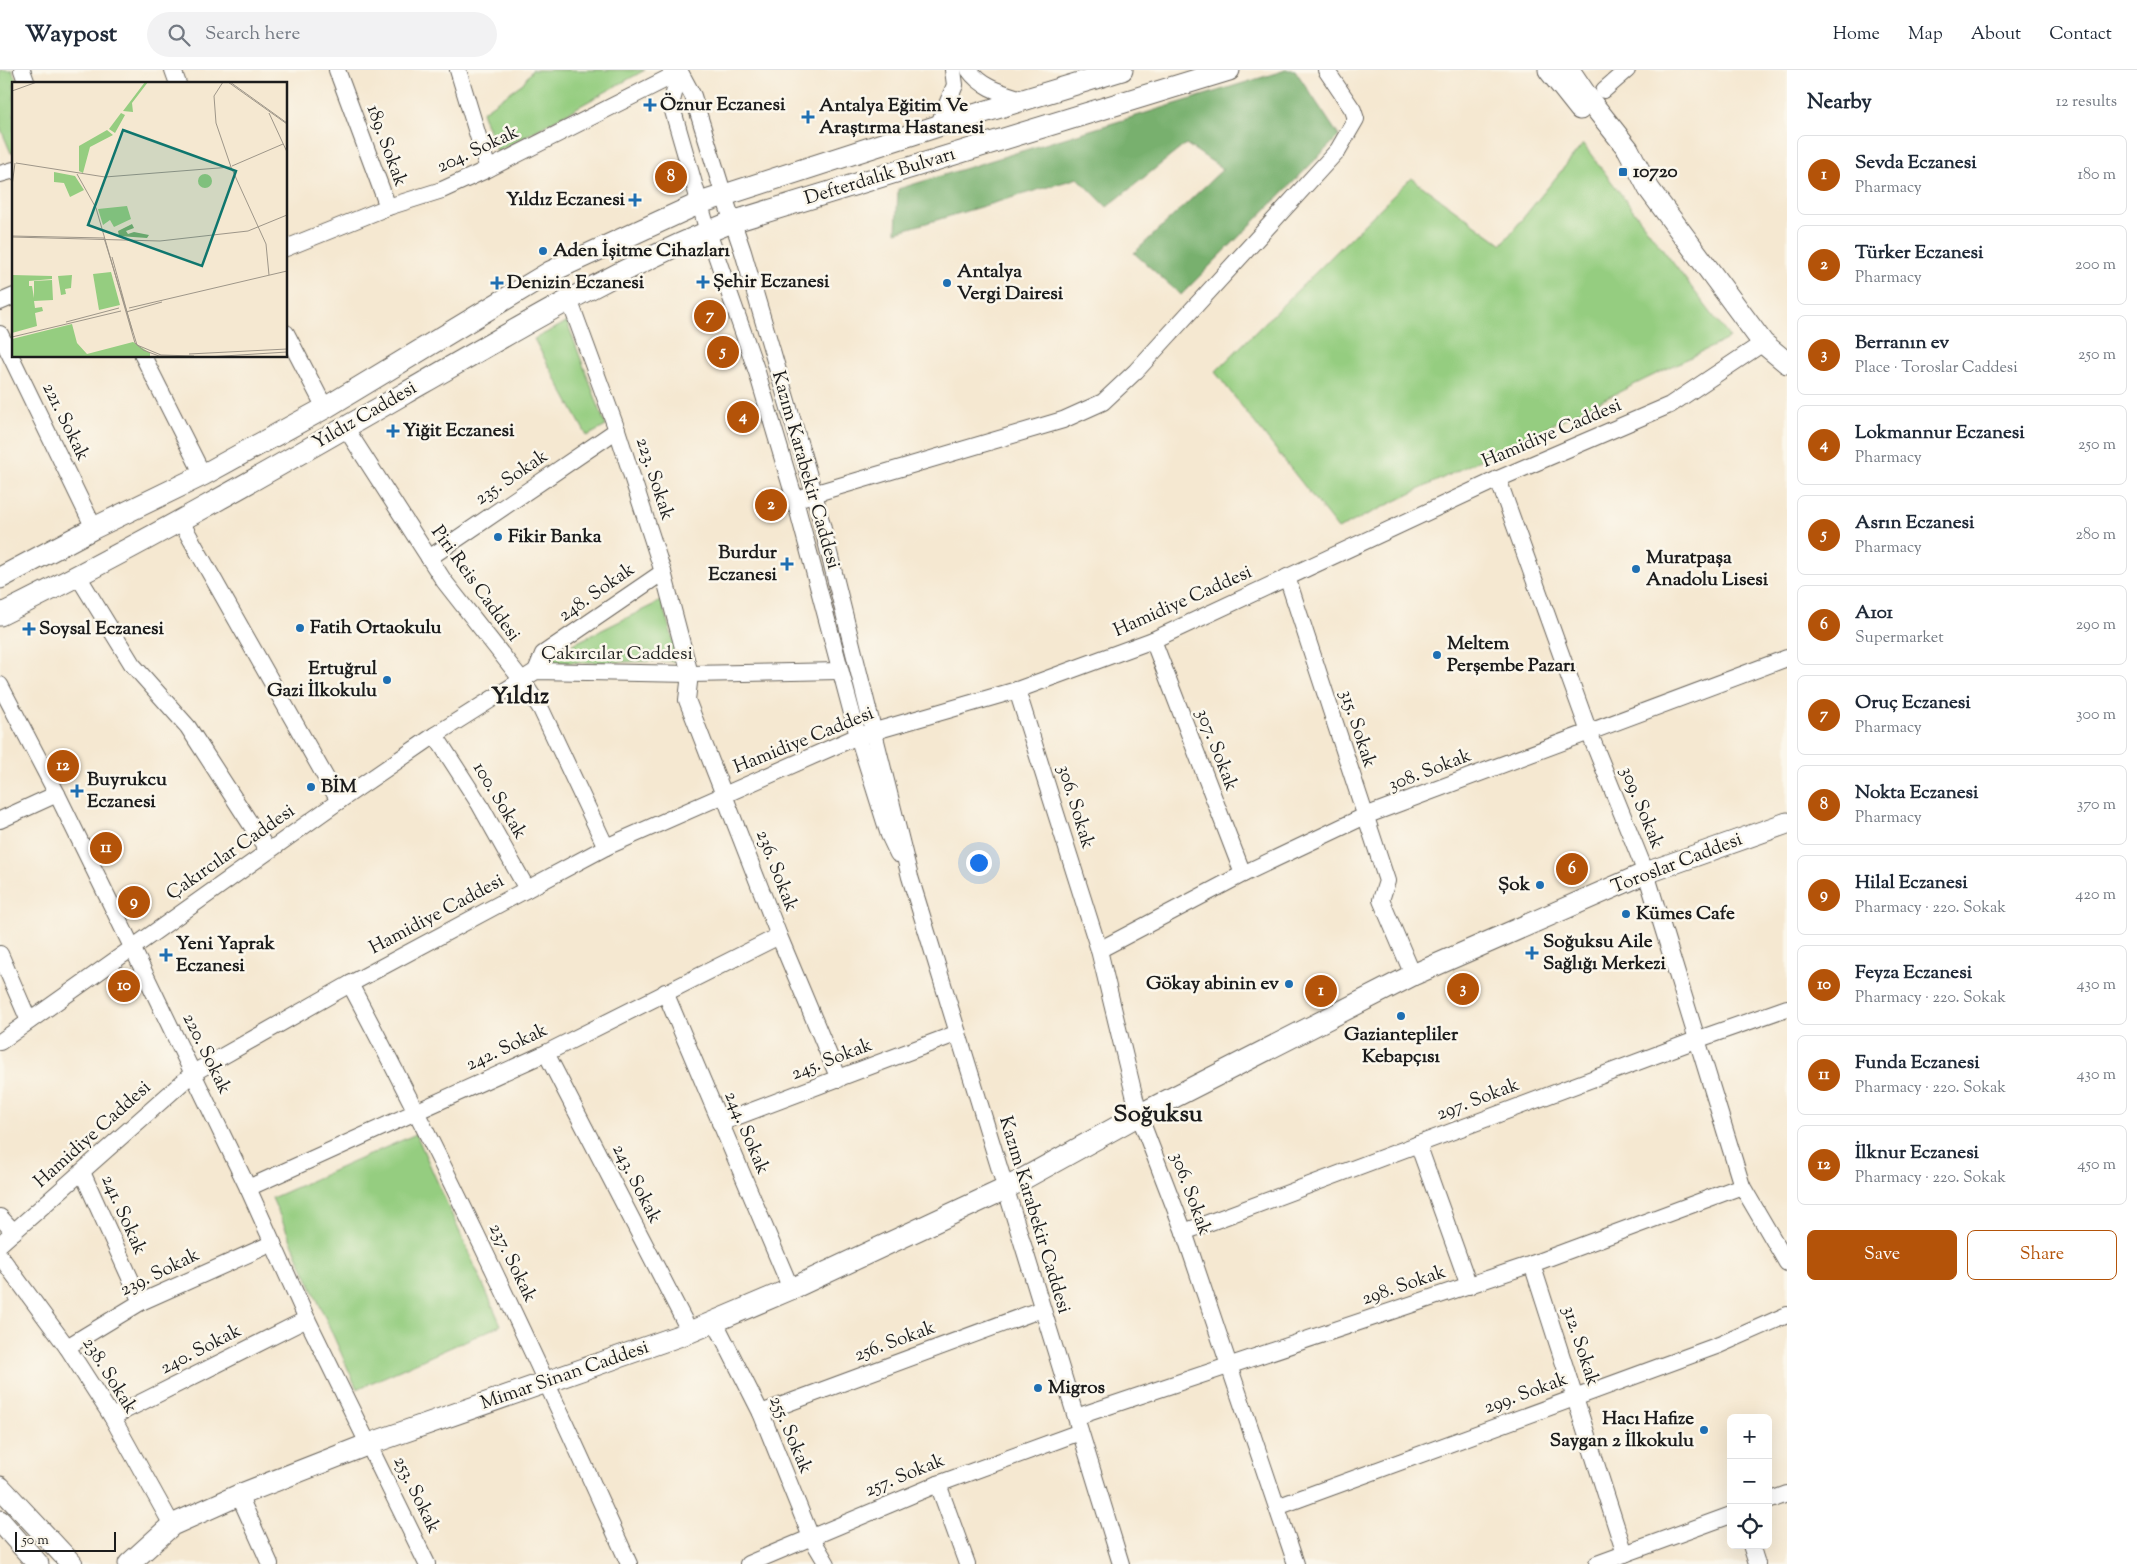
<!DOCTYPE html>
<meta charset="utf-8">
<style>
body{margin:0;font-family:"Sorts Mill Goudy",serif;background:#f2f2f3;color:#1f2937}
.controls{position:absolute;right:15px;bottom:15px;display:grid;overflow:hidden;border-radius:8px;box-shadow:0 5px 20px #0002}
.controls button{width:45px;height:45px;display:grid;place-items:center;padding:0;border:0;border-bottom:1px solid #e0e1e3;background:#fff;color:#1f2937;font:25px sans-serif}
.scale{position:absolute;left:15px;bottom:12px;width:101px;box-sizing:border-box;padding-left:5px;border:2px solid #1c1c1c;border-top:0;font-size:14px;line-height:18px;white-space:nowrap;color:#1c1c1c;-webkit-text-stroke:4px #fbf7ec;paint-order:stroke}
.you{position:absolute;left:978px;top:792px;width:18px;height:18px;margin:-12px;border:4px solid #fff;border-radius:50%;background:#1a73e8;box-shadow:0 0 0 8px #1a73e833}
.badge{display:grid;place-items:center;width:32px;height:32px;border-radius:50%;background:#b45309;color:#fff;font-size:16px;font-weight:700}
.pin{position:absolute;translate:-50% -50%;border:2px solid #fff;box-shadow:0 1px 5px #0006}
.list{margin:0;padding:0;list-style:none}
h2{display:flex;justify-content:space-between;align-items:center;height:65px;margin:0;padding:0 20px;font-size:21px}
h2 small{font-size:16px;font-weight:400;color:#747a83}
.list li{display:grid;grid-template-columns:32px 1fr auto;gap:15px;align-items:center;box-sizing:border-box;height:80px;margin:0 10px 10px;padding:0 10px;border:1px solid #e0e1e3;border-radius:8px}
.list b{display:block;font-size:19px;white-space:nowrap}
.list p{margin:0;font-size:16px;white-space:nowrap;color:#747a83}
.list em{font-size:16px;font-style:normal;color:#747a83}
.actions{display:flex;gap:10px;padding:15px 20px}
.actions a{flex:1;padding:11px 0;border:1px solid #b45309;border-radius:8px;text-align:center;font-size:18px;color:#b45309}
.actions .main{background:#b45309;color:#fff}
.icon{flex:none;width:28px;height:28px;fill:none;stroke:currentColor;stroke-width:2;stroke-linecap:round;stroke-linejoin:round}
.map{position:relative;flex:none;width:1787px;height:1494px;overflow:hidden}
header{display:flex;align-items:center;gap:30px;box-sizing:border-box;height:70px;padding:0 25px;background:#fff;border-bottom:1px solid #e0e1e3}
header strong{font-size:24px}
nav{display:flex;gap:28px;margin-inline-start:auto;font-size:18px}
.search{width:350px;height:45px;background:#f2f2f3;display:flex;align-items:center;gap:12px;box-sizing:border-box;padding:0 18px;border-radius:28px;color:#747a83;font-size:19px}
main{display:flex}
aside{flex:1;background:#fff}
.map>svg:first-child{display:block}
.green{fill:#95cd80;stroke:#58744e}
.forest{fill:#78b06e;stroke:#4a6645}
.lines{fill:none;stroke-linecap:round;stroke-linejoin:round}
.minor-casing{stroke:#68635b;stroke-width:18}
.major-casing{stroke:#68635b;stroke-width:23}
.minor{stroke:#fff;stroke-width:16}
.major{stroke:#fff;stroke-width:21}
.poi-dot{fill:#1f6fb2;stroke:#fbf7ec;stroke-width:2}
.labels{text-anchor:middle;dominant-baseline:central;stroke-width:5;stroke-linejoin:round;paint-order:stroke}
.poi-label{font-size:19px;font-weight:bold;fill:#1c1c1c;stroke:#fbf7ec;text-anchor:start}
.street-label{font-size:19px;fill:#1c1c1c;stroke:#fbf7ec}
.district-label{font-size:24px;font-weight:bold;fill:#1c1c1c;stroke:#fbf7ec}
.inset-road{fill:none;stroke:#9e9689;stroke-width:1}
.view{fill:#0f766e;fill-opacity:0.15;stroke:#0f766e;stroke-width:2.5}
.inset-edge{fill:none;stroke:#1c1c1c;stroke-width:2.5}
</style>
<header>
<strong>Waypost</strong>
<div class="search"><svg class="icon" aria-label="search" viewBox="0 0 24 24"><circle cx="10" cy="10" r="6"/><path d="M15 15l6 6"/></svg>Search here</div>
<nav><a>Home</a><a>Map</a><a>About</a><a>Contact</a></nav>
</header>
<main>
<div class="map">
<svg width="1787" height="1494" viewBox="0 0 1787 1494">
<rect width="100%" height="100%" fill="#fbf7ec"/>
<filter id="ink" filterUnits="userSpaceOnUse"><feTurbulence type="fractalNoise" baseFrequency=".02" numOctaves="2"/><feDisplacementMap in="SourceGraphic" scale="10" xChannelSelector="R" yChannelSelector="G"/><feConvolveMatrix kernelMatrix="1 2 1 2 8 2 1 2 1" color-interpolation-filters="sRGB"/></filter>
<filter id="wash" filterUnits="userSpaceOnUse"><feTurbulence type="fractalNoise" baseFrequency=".0096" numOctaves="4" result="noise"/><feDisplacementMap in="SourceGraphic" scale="20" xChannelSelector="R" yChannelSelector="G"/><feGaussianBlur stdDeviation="1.12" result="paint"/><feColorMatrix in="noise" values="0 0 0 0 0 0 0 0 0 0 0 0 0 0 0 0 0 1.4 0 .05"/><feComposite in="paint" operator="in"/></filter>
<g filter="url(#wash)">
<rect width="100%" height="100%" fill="#f5e8d1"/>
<!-- green -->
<g class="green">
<polygon points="0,0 12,0 18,14 14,14 14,82 11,83 0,57"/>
<polygon points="532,0 645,0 497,82 482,42 523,13"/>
<polygon points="1583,74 1730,268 1338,459 1215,302 1411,108 1502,174"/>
<polygon points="567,252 606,356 587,366 534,269"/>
<polygon points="661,531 680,591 554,593 555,583"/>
<polygon points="416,1064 501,1255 357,1319 272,1128"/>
</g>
<!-- forest -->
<polygon class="forest" points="1286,0 1295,0 1339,66 1181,225 1134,183 1223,99 1186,74 1107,137 1078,108 896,162 898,119"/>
</g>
<g filter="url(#ink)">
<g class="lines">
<!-- minor casing -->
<g class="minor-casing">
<g id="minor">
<polyline points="22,0 27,14"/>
<polyline points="173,0 178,14"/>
<polyline points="337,0 388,137"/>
<polyline points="458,0 488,99"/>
<polyline points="679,0 693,26 724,126 743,182 814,423 910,807 1121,1494"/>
<path d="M 969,0 C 982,19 1004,23 1025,30"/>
<polyline points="680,2 671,34 708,162 757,302 795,430 858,666 889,765 898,784"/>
<polyline points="1604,20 1627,0"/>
<polyline points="938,56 955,15 953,0"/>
<polyline points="0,104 14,100"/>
<polyline points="286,178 388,137 442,120 488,99 680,2"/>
<polyline points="569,229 617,360 663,502 690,604 687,630 779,866 839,1009"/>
<polyline points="0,232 14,226"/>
<polyline points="286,263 325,338"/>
<polyline points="0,264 94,458"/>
<polyline points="143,286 203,405"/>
<polyline points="345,357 444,511 521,609 541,639 606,777"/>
<polyline points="1498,409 1589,662 1646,803 1742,1116 1787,1193"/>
<polyline points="803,427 1063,350 1103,332 1136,301 1338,80 1356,49 1353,40 1326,0"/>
<polyline points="180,450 339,731"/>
<polyline points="429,488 617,360"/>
<polyline points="78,506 132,594 188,657 268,781"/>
<polyline points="1287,507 1387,811 1381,830 1413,905"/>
<polyline points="1153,570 1243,804"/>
<polyline points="536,601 543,584 663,502"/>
<polyline points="0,615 57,724 132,877 248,1118 307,1249 427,1494"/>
<polyline points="1017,620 1099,880 1139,1045 1184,1162 1296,1494"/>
<polyline points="435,665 480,735 527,819"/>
<polyline points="0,750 57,724"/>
<polyline points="1099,880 1243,804 1365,746 1787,588"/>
<polyline points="0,884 29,951"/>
<path d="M 350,914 C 451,1104 541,1298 629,1494"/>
<polyline points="665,922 791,1219"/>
<polyline points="0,972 339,731 435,665 536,601 690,604 839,601"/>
<polyline points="546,983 690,1262"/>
<polyline points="720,1053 958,963"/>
<polyline points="1418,1074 1469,1216"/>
<polyline points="82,1102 141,1232"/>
<polyline points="248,1118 546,983 779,866"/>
<polyline points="0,1147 14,1162"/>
<polyline points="1184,1162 1696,970 1787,938"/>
<polyline points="0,1174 193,1003 350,914 606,777 858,666 1017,620 1153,570 1498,409 1670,335 1763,273"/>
<polyline points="0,1186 67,1277 112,1347 172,1455"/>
<polyline points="1532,1194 1625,1484"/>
<polyline points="715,1252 761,1343 811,1467 827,1494"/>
<polyline points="67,1277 141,1232 273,1173"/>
<polyline points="761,1343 1042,1239"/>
<polyline points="112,1347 307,1249"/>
<polyline points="1076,1347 1532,1194 1742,1116"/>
<polyline points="938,1414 967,1494"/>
<polyline points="239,1425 270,1494"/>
<polyline points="1768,1431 1787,1424"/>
<polyline points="1277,1437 1719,1275 1787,1245"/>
<polyline points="1751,1475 1757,1494"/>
<polyline points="748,1494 938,1414 1080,1362"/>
<polyline points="1597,1494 1731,1445"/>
</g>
</g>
<!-- major casing -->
<g class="major-casing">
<g id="major">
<polyline points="1549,0 1580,39"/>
<polyline points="1569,0 1590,31 1628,79 1649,119 1763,273 1787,293"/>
<polyline points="0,508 94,458 203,405 325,338 550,202 700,133 938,56 1122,0"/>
<path d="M 0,545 C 144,474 282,394 421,314 C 522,256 623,195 732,152 L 1229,0"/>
<polyline points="0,1417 72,1494"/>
<polyline points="0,1451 38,1494"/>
<polyline points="129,1494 172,1455 239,1425 369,1374 690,1262 791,1219 1005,1119 1139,1045 1413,905 1646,803 1787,753"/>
</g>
</g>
<!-- minor -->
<use href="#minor" class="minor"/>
<!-- major -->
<use href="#major" class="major"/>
</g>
</g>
<!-- markers -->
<g class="poi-dot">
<path d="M647.5 27.5h5v5h5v5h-5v5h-5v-5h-5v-5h5z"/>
<path d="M805.5 39.5h5v5h5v5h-5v5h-5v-5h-5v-5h5z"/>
<rect x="1618" y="97" width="10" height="10" rx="2.5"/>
<path d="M632.5 122.5h5v5h5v5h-5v5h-5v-5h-5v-5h5z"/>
<circle cx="543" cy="181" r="5"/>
<path d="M700.5 204.5h5v5h5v5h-5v5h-5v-5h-5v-5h5z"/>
<path d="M494.5 205.5h5v5h5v5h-5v5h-5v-5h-5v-5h5z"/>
<circle cx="947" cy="213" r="5"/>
<path d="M390.5 353.5h5v5h5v5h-5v5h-5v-5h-5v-5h5z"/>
<circle cx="498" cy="467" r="5"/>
<path d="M784.5 486.5h5v5h5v5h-5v5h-5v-5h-5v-5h5z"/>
<circle cx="1636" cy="499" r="5"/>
<circle cx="300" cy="558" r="5"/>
<path d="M26.5 551.5h5v5h5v5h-5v5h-5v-5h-5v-5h5z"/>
<circle cx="1437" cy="585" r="5"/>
<circle cx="387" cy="610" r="5"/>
<circle cx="311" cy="717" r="5"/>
<path d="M74.5 713.5h5v5h5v5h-5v5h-5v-5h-5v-5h5z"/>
<circle cx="1540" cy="815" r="5"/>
<circle cx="1626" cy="844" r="5"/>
<path d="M1529.5 875.5h5v5h5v5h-5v5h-5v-5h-5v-5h5z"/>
<path d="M163.5 877.5h5v5h5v5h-5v5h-5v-5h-5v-5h5z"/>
<circle cx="1289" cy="914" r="5"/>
<circle cx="1401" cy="946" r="5"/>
<circle cx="1038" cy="1318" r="5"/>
<circle cx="1704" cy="1360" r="5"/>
</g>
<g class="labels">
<!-- poi labels -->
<g class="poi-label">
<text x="660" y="35">Öznur Eczanesi</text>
<text x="819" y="36">Antalya Eğitim Ve<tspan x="819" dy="22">Araştırma Hastanesi</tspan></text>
<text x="1633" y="102">10720</text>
<text x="625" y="130" text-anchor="end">Yıldız Eczanesi</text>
<text x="553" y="181">Aden İşitme Cihazları</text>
<text x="957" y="202">Antalya<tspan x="957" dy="22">Vergi Dairesi</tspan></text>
<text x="713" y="212">Şehir Eczanesi</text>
<text x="507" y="213">Denizin Eczanesi</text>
<text x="403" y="361">Yiğit Eczanesi</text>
<text x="508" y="467">Fikir Banka</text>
<text x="777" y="483" text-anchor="end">Burdur<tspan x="777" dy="22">Eczanesi</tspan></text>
<text x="1646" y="488">Muratpaşa<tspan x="1646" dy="22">Anadolu Lisesi</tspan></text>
<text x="310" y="558">Fatih Ortaokulu</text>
<text x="39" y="559">Soysal Eczanesi</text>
<text x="1447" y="574">Meltem<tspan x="1447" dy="22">Perşembe Pazarı</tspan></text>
<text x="377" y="599" text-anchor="end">Ertuğrul<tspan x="377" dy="22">Gazi İlkokulu</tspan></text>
<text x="87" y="710">Buyrukcu<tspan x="87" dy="22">Eczanesi</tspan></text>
<text x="321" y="717">BİM</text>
<text x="1530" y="815" text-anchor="end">Şok</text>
<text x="1636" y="844">Kümes Cafe</text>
<text x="1543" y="872">Soğuksu Aile<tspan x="1543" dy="22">Sağlığı Merkezi</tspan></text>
<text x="176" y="874">Yeni Yaprak<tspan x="176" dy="22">Eczanesi</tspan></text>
<text x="1279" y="914" text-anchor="end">Gökay abinin ev</text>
<text x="1401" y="965" text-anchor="middle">Gaziantepliler<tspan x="1401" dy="22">Kebapçısı</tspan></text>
<text x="1048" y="1318">Migros</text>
<text x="1694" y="1349" text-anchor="end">Hacı Hafize<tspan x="1694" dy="22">Saygan 2 İlkokulu</tspan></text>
</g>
<!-- street labels -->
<g class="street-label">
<text transform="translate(386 76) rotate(70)">189. Sokak</text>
<text transform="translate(478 80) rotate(-25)">204. Sokak</text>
<text transform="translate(880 107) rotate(-17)">Defterdalık Bulvarı</text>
<text transform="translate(365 346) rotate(-30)">Yıldız Caddesi</text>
<text transform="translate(65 352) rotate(64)">221. Sokak</text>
<text transform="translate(1552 364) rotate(-23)">Hamidiye Caddesi</text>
<text transform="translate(805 400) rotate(74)">Kazım Karabekir Caddesi</text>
<text transform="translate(512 408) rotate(-34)">235. Sokak</text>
<text transform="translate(654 409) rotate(72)">223. Sokak</text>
<text transform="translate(475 514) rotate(54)">Piri Reis Caddesi</text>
<text transform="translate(597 523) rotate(-35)">248. Sokak</text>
<text transform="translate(1183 532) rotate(-24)">Hamidiye Caddesi</text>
<text x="617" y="584">Çakırcılar Caddesi</text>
<text transform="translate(1357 659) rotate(72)">315. Sokak</text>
<text transform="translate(804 671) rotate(-22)">Hamidiye Caddesi</text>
<text transform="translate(1216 680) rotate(69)">307. Sokak</text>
<text transform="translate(1430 701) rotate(-21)">308. Sokak</text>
<text transform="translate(499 731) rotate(59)">100. Sokak</text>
<text transform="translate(1075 737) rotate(73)">306. Sokak</text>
<text transform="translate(1641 738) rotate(68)">309. Sokak</text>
<text transform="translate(231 783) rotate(-35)">Çakırcılar Caddesi</text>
<text transform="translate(1677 794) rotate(-21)">Toroslar Caddesi</text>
<text transform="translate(776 801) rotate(69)">236. Sokak</text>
<text transform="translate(437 845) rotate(-28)">Hamidiye Caddesi</text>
<text transform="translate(507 978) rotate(-25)">242. Sokak</text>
<text transform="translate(206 984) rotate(64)">220. Sokak</text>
<text transform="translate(832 990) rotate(-21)">245. Sokak</text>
<text transform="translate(1478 1030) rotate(-21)">297. Sokak</text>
<text transform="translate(746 1063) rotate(67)">244. Sokak</text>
<text transform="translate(93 1065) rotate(-42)">Hamidiye Caddesi</text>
<text transform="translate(636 1114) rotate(63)">243. Sokak</text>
<text transform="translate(1190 1124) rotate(70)">306. Sokak</text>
<text transform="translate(123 1145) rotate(66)">241. Sokak</text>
<text transform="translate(1034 1145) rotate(73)">Kazım Karabekir Caddesi</text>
<text transform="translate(512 1193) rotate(64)">237. Sokak</text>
<text transform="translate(160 1203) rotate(-26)">239. Sokak</text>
<text transform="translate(1404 1216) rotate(-19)">298. Sokak</text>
<text transform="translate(895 1272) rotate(-20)">256. Sokak</text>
<text transform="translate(1580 1276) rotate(72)">312. Sokak</text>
<text transform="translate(201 1280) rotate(-27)">240. Sokak</text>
<text transform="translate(109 1306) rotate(58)">238. Sokak</text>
<text transform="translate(565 1306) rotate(-19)">Mimar Sinan Caddesi</text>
<text transform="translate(1526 1324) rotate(-20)">299. Sokak</text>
<text transform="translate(790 1365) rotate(67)">255. Sokak</text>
<text transform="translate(905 1406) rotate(-22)">257. Sokak</text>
<text transform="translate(416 1425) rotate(64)">253. Sokak</text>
</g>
<!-- district labels -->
<g class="district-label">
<text x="520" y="627">Yıldız</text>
<text x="1158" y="1045">Soğuksu</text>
</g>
</g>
<!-- overview -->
<g transform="translate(12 12)">
<rect width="275" height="275" fill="#f5e8d1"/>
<path d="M 133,0 L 136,0 L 120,21 L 121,30 L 111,29 ZM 109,31 L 113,33 L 103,51 L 97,47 ZM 95,48 L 101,53 L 78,65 L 71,91 L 67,89 L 67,64 ZM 42,90 L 63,94 L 72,108 L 58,115 L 52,101 L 42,100 ZM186 99a7 7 0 1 1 14 0a7 7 0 1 1-14 0ZM 115,124 L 119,137 L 102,145 L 98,138 L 91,143 L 86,127 ZM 99,190 L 108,223 L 87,228 L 81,192 ZM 0,193 L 40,194 L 40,197 L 17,199 L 17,204 L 20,204 L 22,216 L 22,199 L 40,198 L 41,218 L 22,219 L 23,226 L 30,225 L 31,229 L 23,231 L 25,244 L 0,251 ZM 60,193 L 59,206 L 53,207 L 54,212 L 49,213 L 46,194 ZM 60,242 L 65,261 L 75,272 L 121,260 L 138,271 L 138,275 L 0,275 L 0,257 Z" fill="#95cd80"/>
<path d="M 120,142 L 122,146 L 114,149 L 116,152 L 122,150 L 137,153 L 135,156 L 107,154 L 106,149 Z" fill="#78b06e"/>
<path class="inset-road" d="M 211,0 L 202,14 L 204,41 L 219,85 L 254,162 L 257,193M 216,0 L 275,42M 218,0 L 275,41M 0,9 L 25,0M 257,31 L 275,70M 4,81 L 93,95 L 219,85M 220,84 L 271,62M 65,92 L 84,126 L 123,261 L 131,268 L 147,274 L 180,275M 0,104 L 3,81M 0,154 L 92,156 L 125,263 L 149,273 L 182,274M 0,155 L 148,159 L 236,149 L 275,133M 100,175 L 120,248M 117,226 L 275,189M 114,230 L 150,220M 54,240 L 107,226M 0,255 L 109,229M 177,272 L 275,267M 196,275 L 275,270"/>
<path class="view" d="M 111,48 L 224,89 L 190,184 L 76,143 Z"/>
<rect width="275" height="275" class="inset-edge"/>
</g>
</svg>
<div class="controls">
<button>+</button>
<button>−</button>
<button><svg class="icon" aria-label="locate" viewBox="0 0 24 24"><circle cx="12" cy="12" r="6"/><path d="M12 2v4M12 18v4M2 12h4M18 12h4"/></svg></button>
</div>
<div class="scale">50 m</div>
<div class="you"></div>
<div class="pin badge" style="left:1321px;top:921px">1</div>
<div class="pin badge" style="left:771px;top:435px">2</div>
<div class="pin badge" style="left:1463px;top:919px">3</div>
<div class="pin badge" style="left:743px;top:347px">4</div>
<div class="pin badge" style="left:723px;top:282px">5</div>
<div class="pin badge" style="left:1572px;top:799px">6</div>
<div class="pin badge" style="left:710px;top:246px">7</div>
<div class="pin badge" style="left:671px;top:107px">8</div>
<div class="pin badge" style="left:134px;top:832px">9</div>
<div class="pin badge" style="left:124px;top:916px">10</div>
<div class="pin badge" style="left:106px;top:778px">11</div>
<div class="pin badge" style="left:63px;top:696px">12</div>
</div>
<aside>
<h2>Nearby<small>12 results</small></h2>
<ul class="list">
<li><span class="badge">1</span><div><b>Sevda Eczanesi</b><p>Pharmacy</p></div><em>180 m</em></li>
<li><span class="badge">2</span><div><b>Türker Eczanesi</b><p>Pharmacy</p></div><em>200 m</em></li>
<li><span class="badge">3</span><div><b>Berranın ev</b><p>Place · Toroslar Caddesi</p></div><em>250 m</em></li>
<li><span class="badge">4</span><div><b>Lokmannur Eczanesi</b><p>Pharmacy</p></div><em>250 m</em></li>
<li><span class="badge">5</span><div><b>Asrın Eczanesi</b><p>Pharmacy</p></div><em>280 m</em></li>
<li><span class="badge">6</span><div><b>A101</b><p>Supermarket</p></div><em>290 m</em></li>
<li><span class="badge">7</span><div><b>Oruç Eczanesi</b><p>Pharmacy</p></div><em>300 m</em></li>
<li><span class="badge">8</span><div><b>Nokta Eczanesi</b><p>Pharmacy</p></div><em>370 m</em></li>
<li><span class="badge">9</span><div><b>Hilal Eczanesi</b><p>Pharmacy · 220. Sokak</p></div><em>420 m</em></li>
<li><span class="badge">10</span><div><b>Feyza Eczanesi</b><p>Pharmacy · 220. Sokak</p></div><em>430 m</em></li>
<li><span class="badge">11</span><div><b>Funda Eczanesi</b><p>Pharmacy · 220. Sokak</p></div><em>430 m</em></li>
<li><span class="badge">12</span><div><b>İlknur Eczanesi</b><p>Pharmacy · 220. Sokak</p></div><em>450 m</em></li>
</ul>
<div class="actions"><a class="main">Save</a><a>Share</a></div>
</aside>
</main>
